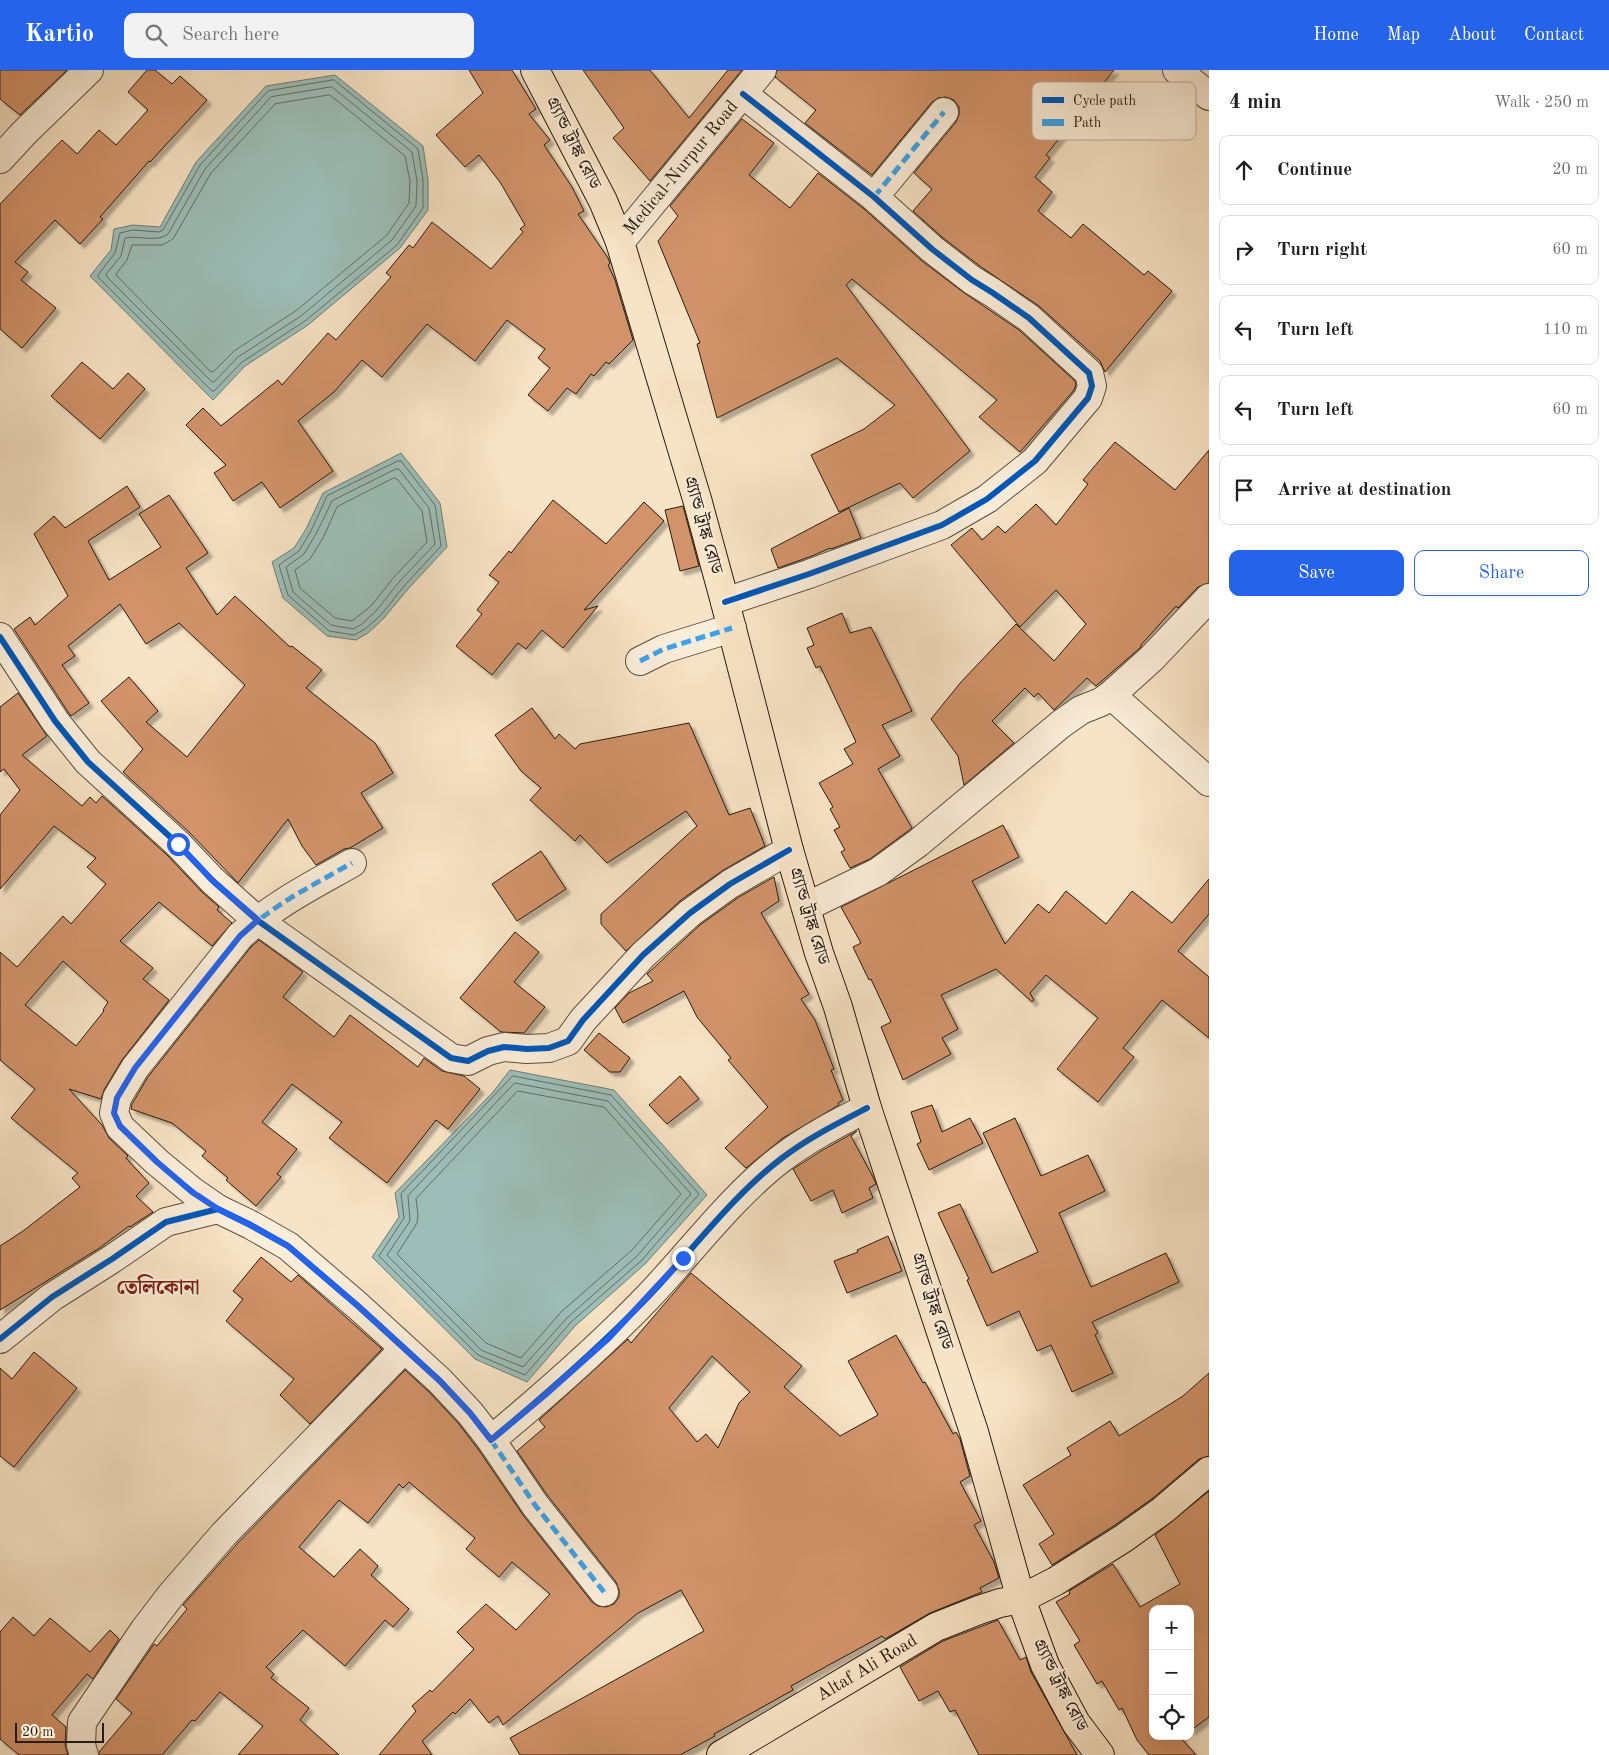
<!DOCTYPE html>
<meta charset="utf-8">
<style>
body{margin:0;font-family:"Old Standard TT","Noto Serif Bengali",serif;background:#f2f2f2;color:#202124}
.controls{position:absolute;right:15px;bottom:15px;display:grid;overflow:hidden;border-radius:10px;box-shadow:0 5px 20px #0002}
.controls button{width:45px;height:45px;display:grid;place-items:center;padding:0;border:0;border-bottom:1px solid #e0e0e0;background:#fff;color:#202124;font:25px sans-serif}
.scale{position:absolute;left:15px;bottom:12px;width:89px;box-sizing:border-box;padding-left:5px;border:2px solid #291c10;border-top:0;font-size:14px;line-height:18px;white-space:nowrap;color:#291c10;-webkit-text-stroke:4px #faedd9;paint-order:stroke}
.stop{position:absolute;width:15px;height:15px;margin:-11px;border:4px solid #2563eb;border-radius:50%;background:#fff}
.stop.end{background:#2563eb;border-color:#fff;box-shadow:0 1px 5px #0008}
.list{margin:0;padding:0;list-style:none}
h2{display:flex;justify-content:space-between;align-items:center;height:65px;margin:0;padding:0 20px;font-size:21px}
h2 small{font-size:16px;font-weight:400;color:#757577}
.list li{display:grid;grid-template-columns:32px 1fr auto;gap:15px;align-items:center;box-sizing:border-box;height:70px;margin:0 10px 10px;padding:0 10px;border:1px solid #e0e0e0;border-radius:10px}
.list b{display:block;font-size:19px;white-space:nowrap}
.list em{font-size:16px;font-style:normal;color:#757577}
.actions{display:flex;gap:10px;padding:15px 20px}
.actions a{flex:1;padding:11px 0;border:1px solid #2563eb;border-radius:10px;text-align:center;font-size:18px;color:#2563eb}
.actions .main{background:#2563eb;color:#fff}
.icon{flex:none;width:28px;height:28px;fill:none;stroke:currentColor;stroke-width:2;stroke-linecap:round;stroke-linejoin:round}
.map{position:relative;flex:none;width:1209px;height:1685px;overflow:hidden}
header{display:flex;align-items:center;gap:30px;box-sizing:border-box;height:70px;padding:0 25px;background:#2563eb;color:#fff}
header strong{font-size:24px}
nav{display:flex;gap:28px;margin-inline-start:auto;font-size:18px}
.search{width:350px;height:45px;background:#f2f2f2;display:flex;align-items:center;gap:12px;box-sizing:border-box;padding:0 18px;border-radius:10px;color:#757577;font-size:19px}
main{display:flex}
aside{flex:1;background:#fff}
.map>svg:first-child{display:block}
.water{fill:#9dbeb8;stroke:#6f7d75}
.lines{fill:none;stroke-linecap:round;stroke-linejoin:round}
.shore{stroke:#636d64;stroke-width:1}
.building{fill:#d2936a;stroke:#291c10;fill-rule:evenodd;filter:url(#shadow)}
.minor-casing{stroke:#5c4e3d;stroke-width:30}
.major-casing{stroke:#291c10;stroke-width:30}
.highway-casing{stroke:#291c10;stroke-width:30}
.minor{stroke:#faedd9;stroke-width:28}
.major{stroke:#f7e3c5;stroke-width:28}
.highway{stroke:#f7e3c5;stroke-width:28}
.quiet{stroke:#3ea2ea;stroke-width:5;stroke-dasharray:10 5;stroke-linecap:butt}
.cycleway-casing{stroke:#faedd9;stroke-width:9}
.cycleway{stroke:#0057b8;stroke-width:6}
.route{stroke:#2563eb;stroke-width:6}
.labels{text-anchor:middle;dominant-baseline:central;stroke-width:4;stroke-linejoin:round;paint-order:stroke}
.street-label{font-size:18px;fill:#291c10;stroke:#faedd9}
.quarter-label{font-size:20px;font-weight:bold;fill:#7a1f14;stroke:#faedd9}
.key{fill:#faedd9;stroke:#bbae9d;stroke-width:1}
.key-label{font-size:14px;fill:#291c10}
</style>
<header>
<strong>Kartio</strong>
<div class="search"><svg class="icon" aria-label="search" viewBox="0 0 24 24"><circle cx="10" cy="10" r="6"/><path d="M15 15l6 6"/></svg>Search here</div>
<nav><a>Home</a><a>Map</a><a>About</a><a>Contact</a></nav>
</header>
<main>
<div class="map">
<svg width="1209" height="1685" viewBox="0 0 1209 1685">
<defs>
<filter id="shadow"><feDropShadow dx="4.5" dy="4.5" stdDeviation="1" flood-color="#0004"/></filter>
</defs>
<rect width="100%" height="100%" fill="#f7e3c5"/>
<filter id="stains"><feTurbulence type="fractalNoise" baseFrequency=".004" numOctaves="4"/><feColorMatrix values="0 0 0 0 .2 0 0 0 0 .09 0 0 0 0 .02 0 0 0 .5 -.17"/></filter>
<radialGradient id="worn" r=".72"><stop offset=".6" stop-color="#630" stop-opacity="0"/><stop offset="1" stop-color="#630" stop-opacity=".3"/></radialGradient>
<!-- water -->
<g class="water">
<polygon points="335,5 423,76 428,110 428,140 400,178 308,255 245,296 213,330 90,206 111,180 114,159 133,155 160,157 196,92 266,16"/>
<polygon points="401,383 440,433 447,477 408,519 384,548 368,563 356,570 327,566 283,528 272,492 294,478 306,459 323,423"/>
<polygon points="510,1000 614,1020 707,1125 645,1194 575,1256 527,1312 475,1289 372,1187 399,1147 395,1123 493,1022"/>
</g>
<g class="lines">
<!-- shore -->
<g class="shore">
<polygon points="334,10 418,79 423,110 423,138 397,175 305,251 242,292 214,321 212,321 98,207 98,205 115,183 120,163 133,160 159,162 163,160 200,95 268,21"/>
<path d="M 332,17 L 412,82 L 417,111 L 416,136 L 392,170 L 301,246 L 238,287 L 214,312 L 212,312 L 107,207 L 106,204 L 121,186 L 125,168 C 139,165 157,173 168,164 L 205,99 L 271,27 Z"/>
<polygon points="330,25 405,86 410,111 409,133 387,165 297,240 234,281 214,301 211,302 117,206 116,204 127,190 132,175 162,175 173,169 211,103 275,34"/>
<polygon points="398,391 401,391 435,435 441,476 404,516 381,545 365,559 354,565 329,561 288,525 279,495 299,481 311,461 327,426"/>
<polygon points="396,399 399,399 429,438 435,474 399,512 376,541 362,554 353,559 331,555 293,522 286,497 304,484 316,464 332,431"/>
<polygon points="394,408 397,409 422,441 427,472 394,507 371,536 352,551 335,548 300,518 295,500 310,489 323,468 337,437"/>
<polygon points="513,1006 611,1025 699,1124 642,1190 571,1252 525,1305 478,1285 379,1186 404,1148 401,1124"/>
<polygon points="515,1013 608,1031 691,1124 637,1186 567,1248 523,1297 481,1280 387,1185 410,1151 408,1126"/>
<polygon points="518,1021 604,1037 681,1124 632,1180 561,1242 521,1288 486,1273 397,1184 417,1153 418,1145 416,1129"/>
</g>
</g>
<!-- building -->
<g class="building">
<polygon points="0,0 67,0 20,45 0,29"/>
<polygon points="147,0 155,0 172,14 180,6 207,30 150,92 149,91 100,147 103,149 80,174 55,150 15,192 28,202 21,210 56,238 22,278 0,259 0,134 62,70 77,84 99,60 116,75 148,40 128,22"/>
<polygon points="469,0 512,0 536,39 529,44 550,70 544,75 572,117 584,141 578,144 608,188 610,193 608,195 615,210 633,270 609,294 606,292 594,306 591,304 576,324 567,318 548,341 528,325 550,298 538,288 545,279 507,250 475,291 427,254 382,307 362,290 334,322 298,351 333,401 280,438 262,412 233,431 214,403 226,395 186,355 203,338 221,356 278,310 282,315 328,263 336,270 391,207 386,203 409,175 413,178 432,152 491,199 523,162 520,159 525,155 500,112 479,85 465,97 436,65 483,23"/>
<polygon points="583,0 650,0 689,48 728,0 742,0 650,111 613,68 624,58"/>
<polygon points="777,0 1114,0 1046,85 1050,88 1035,107 1052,122 1038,141 1071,168 1083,154 1144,205 1148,201 1172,221 1105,302 1100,291 1039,236 981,197 942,167 913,141 932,119 914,103 956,52 959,45 959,37 954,30 946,27 938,28 932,32 872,105 805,53 816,40 775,7"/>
<polygon points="742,49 774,73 749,105 790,138 818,103 864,139 922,191 963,222 1019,260 1075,311 1076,315 1074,320 1020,382 979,347 997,330 852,209 846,215 970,381 913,428 900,413 839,442 811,385 864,359 895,335 837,288 717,348 697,274 700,273 658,171 678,146 670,136"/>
<polygon points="82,292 113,319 128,303 145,319 100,369 51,326"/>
<polygon points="1115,372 1175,420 1209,380 1209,513 1198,517 1178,538 1176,536 1141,575 1141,577 1096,616 1087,608 1054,640 1038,623 1034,627 1025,618 992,651 1014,673 964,715 958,686 931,649 961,612 1016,554 1054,591 1086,554 1056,520 1020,557 951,475 972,458 982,470 998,456 1005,463 1036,434 1056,455 1088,414 1083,410"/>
<polygon points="127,416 140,437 88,471 109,510 161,477 139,444 169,425 208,483 186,498 217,545 235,526 290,577 292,576 322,600 306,618 375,673 393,703 361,723 383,758 350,778 344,779 316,795 302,776 288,749 238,813 189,762 123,702 143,679 101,631 129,607 158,641 146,652 187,687 245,615 179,553 146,574 120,534 68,576 75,586 62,595 89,633 71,646 68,642 14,559 30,547 35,555 68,526 34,464 54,446 65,458"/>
<polygon points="553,430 606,474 644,432 664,451 584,540 598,536 563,578 542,560 526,579 518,573 492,605 456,576 482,544 477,540 499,512 489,505 509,481 511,483"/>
<polygon points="683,436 699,496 680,501 665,440"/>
<polygon points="849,438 861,468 831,479 830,478 812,486 778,498 771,479"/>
<polygon points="842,543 850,563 871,557 912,641 882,655 900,686 878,699 912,758 870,789 850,798 841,782 845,780 834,760 840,757 830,739 833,737 819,713 853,694 844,679 856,672 820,596 816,598 807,578 814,575 807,558"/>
<path d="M 18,623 L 47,666 L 22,685 L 82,736 L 90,727 L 96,733 L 102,726 L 167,785 L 202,822 L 219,837 L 217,840 L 232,853 L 212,876 L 159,832 L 120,871 L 153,898 L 143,909 L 169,930 L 122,990 L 104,1020 L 101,1029 L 69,1019 L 102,1055 L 109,1068 L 128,1086 L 126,1088 L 149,1113 L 136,1126 L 153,1142 L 130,1157 L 129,1156 L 98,1179 L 0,1240 L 0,1176 L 23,1161 L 80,1117 L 72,1108 L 78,1103 L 11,1048 L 35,1019 L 0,990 L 0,882 L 17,897 L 63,846 L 71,854 L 106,814 L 87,797 L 96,788 L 54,756 L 0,819 L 0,745 L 20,720 L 4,699 L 0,702 L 0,637 ZM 63,891 L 108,932 L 103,940 L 104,941 L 76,976 L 25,935 Z"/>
<polygon points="532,638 555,669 559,664 575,679 580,674 689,653 729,745 750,738 765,776 722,801 681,830 626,881 601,854 601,844 697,756 686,741 607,793 580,765 575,771 530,730 541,718 521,701 495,665"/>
<polygon points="1003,755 1019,787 972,811 1005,874 1038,834 1049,843 1066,821 1106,854 1132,821 1172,853 1209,809 1209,844 1178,881 1209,907 1209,968 1162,930 1123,978 1134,987 1098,1032 1057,999 1098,948 1046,905 1030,923 1034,930 1032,932 996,899 941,925 958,959 942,968 951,984 903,1010 881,957 891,952 871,909 869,910 853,877 861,873 841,837"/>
<polygon points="541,781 566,819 517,851 492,814"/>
<polygon points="774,807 779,831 761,843 809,924 801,929 815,950 834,999 831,1000 843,1030 838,1033 839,1035 783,1068 746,1098 725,1078 768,1037 728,990 731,988 697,947 684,921 623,953 615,938 629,923 653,911 647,904 700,855 739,827"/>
<polygon points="515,862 539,882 514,912 545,937 524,963 501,962 460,928"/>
<polygon points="259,870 303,902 283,927 334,967 350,945 418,997 424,988 442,1001 464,1006 480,1019 448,1059 436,1050 387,1113 329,1068 342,1052 292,1014 262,1052 297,1079 277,1104 281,1107 256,1136 226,1110 228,1108 202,1086 206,1081 172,1053 131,1039 132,1034 148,1007 251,877"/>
<polygon points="599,963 630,988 620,1002 610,1002 584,980"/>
<polygon points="680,1006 699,1029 667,1054 649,1035"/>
<polygon points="932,1035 942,1062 970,1048 983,1073 929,1100 917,1074 921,1072 911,1042"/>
<polygon points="1015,1048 1041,1106 1088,1085 1105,1121 1059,1143 1091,1217 1166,1183 1179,1212 1092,1252 1098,1263 1095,1265 1113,1303 1072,1322 1051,1275 1037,1281 1019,1241 987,1256 967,1210 969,1209 938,1143 960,1134 992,1203 1038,1182 983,1063"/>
<polygon points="857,1061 851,1066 874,1109 876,1114 869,1118 873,1128 842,1143 833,1120 811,1131 793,1099 821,1081"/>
<polygon points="888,1166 902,1201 847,1223 834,1191 858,1182 857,1180"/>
<polygon points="261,1187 291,1212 298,1205 382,1279 310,1354 280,1325 294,1309 226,1251 243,1229 233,1221"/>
<path d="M 691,1203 L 802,1296 L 784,1317 L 840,1366 L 878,1345 L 848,1291 L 896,1265 L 923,1313 L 925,1312 L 953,1364 L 956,1362 L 960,1369 L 970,1406 L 960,1412 L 981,1451 L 974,1455 L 994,1492 L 999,1508 L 980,1518 L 982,1522 L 930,1543 L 885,1569 L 882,1566 L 827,1596 L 791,1616 L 793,1620 L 714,1664 L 715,1666 L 680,1685 L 520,1685 L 510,1668 L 704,1561 L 681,1520 L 638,1543 L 503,1655 L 498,1646 L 489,1653 L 470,1629 L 455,1644 L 453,1642 L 422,1671 L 432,1685 L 379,1685 L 416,1641 L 412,1636 L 430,1620 L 432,1622 L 474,1579 L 457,1562 L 486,1534 L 516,1560 L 550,1524 L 512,1492 L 499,1507 L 466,1479 L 475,1468 L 409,1412 L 403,1418 L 399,1414 L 368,1453 L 339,1430 L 299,1477 L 334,1507 L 360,1479 L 378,1496 L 371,1505 L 409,1539 L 393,1557 L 385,1550 L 345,1596 L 303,1560 L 266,1597 L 274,1604 L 271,1608 L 309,1638 L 300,1650 L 339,1685 L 238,1685 L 263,1656 L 220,1622 L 195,1651 L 192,1650 L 162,1685 L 99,1685 L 99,1682 L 132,1643 L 116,1629 L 154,1574 L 157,1576 L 187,1539 L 183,1535 L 236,1475 L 405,1300 L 429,1322 L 458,1353 L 478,1379 L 523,1445 L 592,1532 L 598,1536 L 606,1537 L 614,1534 L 619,1527 L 619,1520 L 616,1512 L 548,1426 L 517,1381 L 545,1357 L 539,1350 L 628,1269 L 631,1273 ZM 712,1286 L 750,1322 L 739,1333 L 718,1378 L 706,1364 L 697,1372 L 669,1338 Z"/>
<polygon points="34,1282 77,1318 14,1397 0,1386 0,1298 12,1309"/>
<polygon points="1209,1303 1209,1386 1199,1389 1153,1428 1115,1455 1052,1495 1039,1474 1054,1464 1023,1415 1071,1385 1067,1378 1110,1351 1119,1366 1183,1326"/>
<polygon points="1209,1421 1209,1647 1190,1661 1190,1539 1153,1539 1153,1666 1183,1666 1181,1668 1196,1685 1149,1685 1137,1670 1122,1638 1119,1640 1102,1611 1097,1614 1074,1575 1080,1571 1056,1532 1070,1524 1069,1521 1113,1494 1140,1537 1180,1514 1155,1465"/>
<polygon points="13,1547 34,1566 50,1548 90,1582 110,1560 119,1569 93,1609 87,1604 52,1645 66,1657 65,1675 68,1685 19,1685 0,1669 0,1562"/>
<polygon points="998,1550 1020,1590 1026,1587 1031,1602 1077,1685 979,1685 955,1640 950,1642 938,1621 919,1631 900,1597 943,1571"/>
</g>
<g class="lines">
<!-- minor casing -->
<g class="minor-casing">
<g id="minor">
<polyline points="1177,0 1209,26"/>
<polyline points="0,89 24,63 89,0"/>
<polyline points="874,127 944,42"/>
<path id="s1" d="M 620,172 L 762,0"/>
<polyline points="725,532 809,504 942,455 987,429 1035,391 1088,328 1092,316 1089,303 1029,248 993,223 972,210 932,179 874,127 743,24"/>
<polyline points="0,567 55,651 88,692 178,774 213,811 257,850 451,988 468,991 488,981 504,977 527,979 549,978 568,971 583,950 643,885 690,843 730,814 789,780"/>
<polyline points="640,591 664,579 732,558"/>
<polyline points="1111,625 1209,712"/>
<polyline points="806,837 878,802 918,773 1061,654 1081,640 1101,632 1111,625 1152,588 1209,528"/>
<path d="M 218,1139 L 192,1121 L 157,1092 L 120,1057 L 114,1043 L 117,1028 L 135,998 L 240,866 C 273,835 313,815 352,793"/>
<path d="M 0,1269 L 52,1227 L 112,1189 L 166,1152 L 218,1139 L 251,1155 L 288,1176 L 358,1236 L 440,1311 L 470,1343 L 491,1370 C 545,1325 599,1278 648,1227 C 692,1181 731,1127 782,1088 C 808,1068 838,1053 867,1038"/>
<polyline points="491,1370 535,1435 604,1522"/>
<polyline points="84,1685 81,1675 82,1652 145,1559 171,1525 224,1464 404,1279"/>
</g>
</g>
<!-- major casing -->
<g class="major-casing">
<g id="major">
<path id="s2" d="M 721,1685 L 936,1557 L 979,1540 L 1000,1533 L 1021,1529 L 1056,1511 L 1124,1468 L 1163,1440 L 1209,1401"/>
</g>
</g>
<!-- highway casing -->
<g class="highway-casing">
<polyline id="highway" points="535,0 603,131 620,172 697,429 725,532 789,780 819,883 838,937 867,1038 974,1362 1021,1529 1045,1595 1076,1653 1100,1685"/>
</g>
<!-- minor -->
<use href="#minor" class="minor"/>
<!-- major -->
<use href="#major" class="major"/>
<!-- highway -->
<use href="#highway" class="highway"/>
<!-- quiet -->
<g class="quiet">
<polyline points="874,127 944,42"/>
<polyline points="640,591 664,579 732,558"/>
<path d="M 218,1139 L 192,1121 L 157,1092 L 120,1057 L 114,1043 L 117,1028 L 135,998 L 240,866 C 273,835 313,815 352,793"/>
<polyline points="491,1370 535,1435 604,1522"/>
</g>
<!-- cycleway casing -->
<g class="cycleway-casing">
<g id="cycleway">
<polyline points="725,532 809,504 942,455 987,429 1035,391 1088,328 1092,316 1089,303 1029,248 993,223 972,210 932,179 874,127 743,24"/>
<polyline points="0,567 55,651 88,692 178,774 213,811 257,850 451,988 468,991 488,981 504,977 527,979 549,978 568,971 583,950 643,885 690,843 730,814 789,780"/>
<path d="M 0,1269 L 52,1227 L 112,1189 L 166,1152 L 218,1139 L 251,1155 L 288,1176 L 358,1236 L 440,1311 L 470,1343 L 491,1370 C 545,1325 599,1278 648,1227 C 692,1181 731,1127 782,1088 C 808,1068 838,1053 867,1038"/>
</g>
</g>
<!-- cycleway -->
<use href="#cycleway" class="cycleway"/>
</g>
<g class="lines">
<!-- route -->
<polyline class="route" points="178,774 213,811 258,850 240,866 135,998 117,1028 114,1043 120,1056 157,1092 192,1122 218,1139 250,1155 288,1176 358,1236 440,1311 470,1343 491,1370 544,1326 609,1268 683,1188"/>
</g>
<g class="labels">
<!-- street labels -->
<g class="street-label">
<text transform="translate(573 73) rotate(63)">গ্র্যান্ড ট্রাঙ্ক রোড</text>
<text stroke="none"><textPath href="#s1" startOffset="96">Medical-Nurpur Road</textPath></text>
<text transform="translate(703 455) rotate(74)">গ্র্যান্ড ট্রাঙ্ক রোড</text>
<text transform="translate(809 846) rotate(73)">গ্র্যান্ড ট্রাঙ্ক রোড</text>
<text transform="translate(932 1231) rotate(72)">গ্র্যান্ড ট্রাঙ্ক রোড</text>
<text stroke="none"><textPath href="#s2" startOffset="170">Altaf Ali Road</textPath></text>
<text transform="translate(1060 1615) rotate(63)">গ্র্যান্ড ট্রাঙ্ক রোড</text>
</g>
<!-- quarter labels -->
<g class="quarter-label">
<text x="158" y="1219">তেলিকোনা</text>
</g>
</g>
<!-- legend -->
<rect x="1032" y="12" width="164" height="58" rx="8" class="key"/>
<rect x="1042" y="27" width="22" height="6" fill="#0057b8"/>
<rect x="1042" y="49" width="22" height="7" fill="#3ea2ea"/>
<g class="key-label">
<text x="1073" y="35">Cycle path</text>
<text x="1073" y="57">Path</text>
</g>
<rect width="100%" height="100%" filter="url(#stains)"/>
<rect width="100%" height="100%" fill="url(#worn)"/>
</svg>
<div class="controls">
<button>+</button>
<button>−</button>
<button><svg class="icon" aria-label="locate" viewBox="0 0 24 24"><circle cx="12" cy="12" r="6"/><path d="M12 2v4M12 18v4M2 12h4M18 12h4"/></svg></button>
</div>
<div class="scale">20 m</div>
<div class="stop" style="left:178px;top:774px"></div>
<div class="stop end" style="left:683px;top:1188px"></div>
</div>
<aside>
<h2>4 min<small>Walk · 250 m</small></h2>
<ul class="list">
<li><svg class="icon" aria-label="ahead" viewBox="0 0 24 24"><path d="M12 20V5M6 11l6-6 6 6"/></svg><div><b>Continue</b></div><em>20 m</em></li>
<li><svg class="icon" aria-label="right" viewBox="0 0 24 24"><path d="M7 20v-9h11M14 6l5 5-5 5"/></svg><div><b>Turn right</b></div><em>60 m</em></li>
<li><svg class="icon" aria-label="left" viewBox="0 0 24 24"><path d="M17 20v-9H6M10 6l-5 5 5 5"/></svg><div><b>Turn left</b></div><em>110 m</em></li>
<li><svg class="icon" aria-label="left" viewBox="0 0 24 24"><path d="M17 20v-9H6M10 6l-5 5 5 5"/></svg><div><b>Turn left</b></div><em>60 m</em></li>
<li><svg class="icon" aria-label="arrive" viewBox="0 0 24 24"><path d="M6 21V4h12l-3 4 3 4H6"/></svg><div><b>Arrive at destination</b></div></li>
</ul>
<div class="actions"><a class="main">Save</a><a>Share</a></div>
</aside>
</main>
